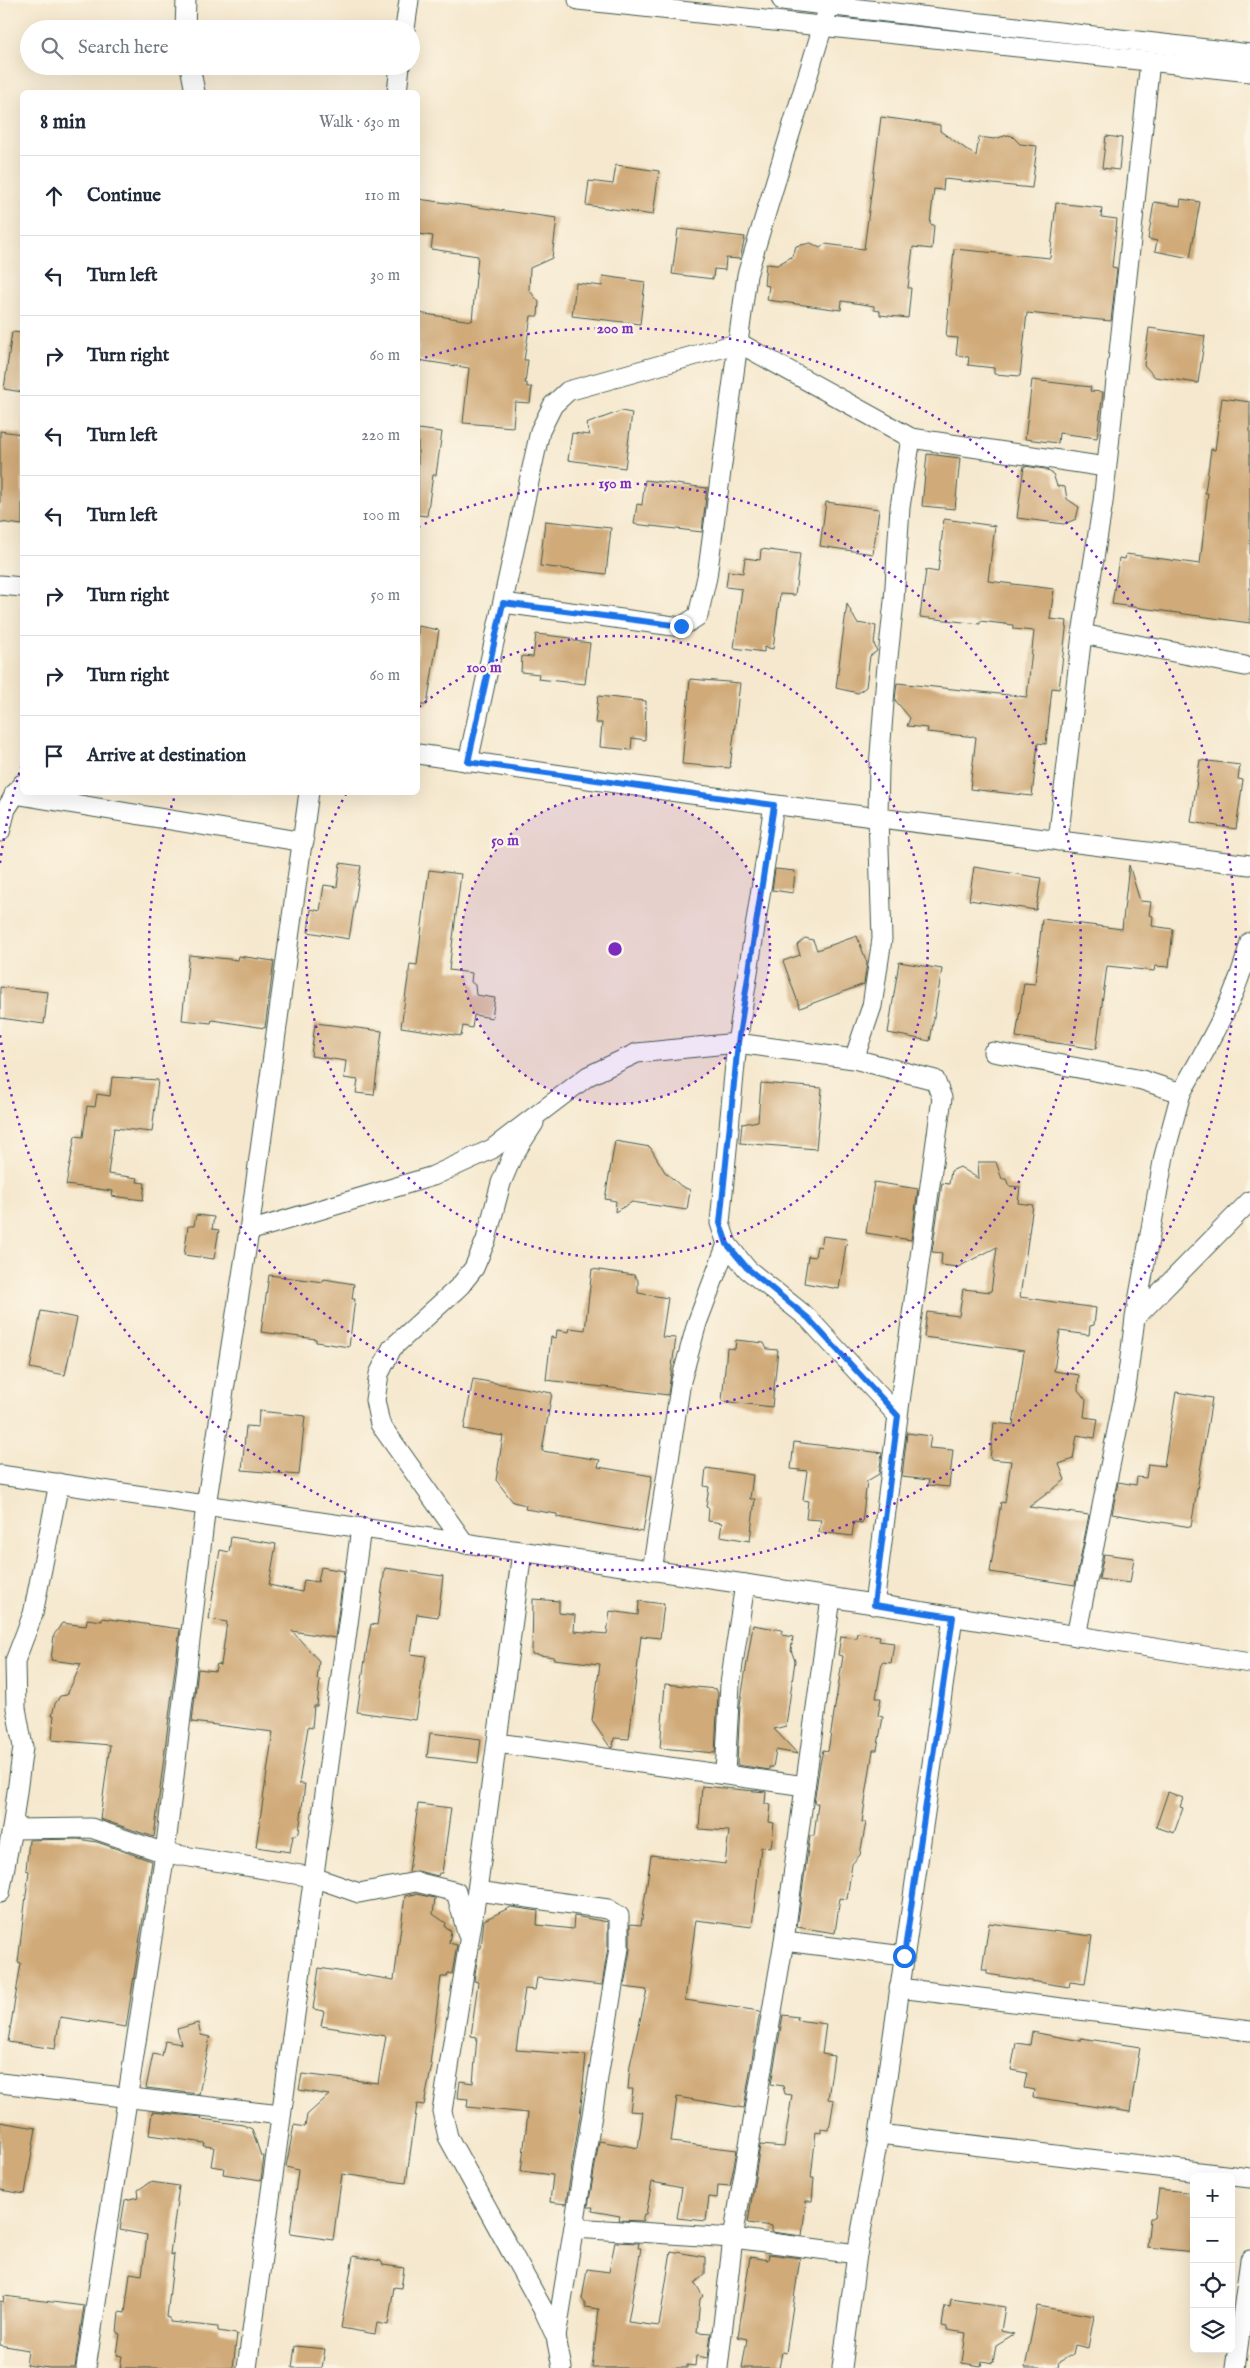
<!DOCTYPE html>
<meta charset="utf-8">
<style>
body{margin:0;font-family:"IM FELL English",serif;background:#f2f2f3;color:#1f2937}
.controls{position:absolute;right:15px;bottom:15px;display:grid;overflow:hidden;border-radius:8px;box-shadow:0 5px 20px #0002}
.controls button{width:45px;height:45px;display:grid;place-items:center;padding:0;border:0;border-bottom:1px solid #e0e1e3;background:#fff;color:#1f2937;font:25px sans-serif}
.stop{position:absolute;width:15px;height:15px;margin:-11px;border:4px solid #1a73e8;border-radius:50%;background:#fff}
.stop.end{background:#1a73e8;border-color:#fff;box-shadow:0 1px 5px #0008}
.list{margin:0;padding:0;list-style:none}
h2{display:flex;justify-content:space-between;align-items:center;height:65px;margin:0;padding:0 20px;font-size:21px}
h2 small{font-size:16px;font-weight:400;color:#747a83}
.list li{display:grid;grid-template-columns:32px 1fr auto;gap:15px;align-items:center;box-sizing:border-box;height:80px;padding:0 20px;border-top:1px solid #e0e1e3}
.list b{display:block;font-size:19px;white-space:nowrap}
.list em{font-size:16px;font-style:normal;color:#747a83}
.icon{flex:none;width:28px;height:28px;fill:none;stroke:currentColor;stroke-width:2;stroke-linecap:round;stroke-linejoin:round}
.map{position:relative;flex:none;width:1250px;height:2368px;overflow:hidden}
.search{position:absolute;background:#fff;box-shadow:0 5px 20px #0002;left:20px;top:20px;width:400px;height:55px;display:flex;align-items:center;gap:12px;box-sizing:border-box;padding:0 18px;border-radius:28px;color:#747a83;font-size:19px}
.panel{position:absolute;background:#fff;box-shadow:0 5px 20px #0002;left:20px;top:90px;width:400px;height:705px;border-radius:8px}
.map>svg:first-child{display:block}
.building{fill:#d0aa79}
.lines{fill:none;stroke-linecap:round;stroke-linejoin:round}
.street-casing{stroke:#3f574b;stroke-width:21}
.street{stroke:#fff;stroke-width:19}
.route{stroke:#1a73e8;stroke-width:6}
.ring{fill:none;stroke:#7b2cbf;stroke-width:2.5;stroke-dasharray:2.5 5}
.centre{fill:#7b2cbf;stroke:#fcf5e5;stroke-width:2.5}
.ring-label{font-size:15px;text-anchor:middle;font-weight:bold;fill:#7b2cbf;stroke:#fcf5e5;stroke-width:5;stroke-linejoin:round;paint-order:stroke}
</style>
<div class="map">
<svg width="1250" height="2368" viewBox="0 0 1250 2368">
<rect width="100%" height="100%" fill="#fcf5e5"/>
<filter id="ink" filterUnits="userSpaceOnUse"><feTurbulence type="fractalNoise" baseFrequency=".02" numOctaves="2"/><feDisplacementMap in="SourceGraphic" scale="10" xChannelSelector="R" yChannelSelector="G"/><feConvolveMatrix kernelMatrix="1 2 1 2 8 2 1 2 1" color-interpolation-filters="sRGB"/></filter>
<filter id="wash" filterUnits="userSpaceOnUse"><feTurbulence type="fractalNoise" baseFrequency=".0096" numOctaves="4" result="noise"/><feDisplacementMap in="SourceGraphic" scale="20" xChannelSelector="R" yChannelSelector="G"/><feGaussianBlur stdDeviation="1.12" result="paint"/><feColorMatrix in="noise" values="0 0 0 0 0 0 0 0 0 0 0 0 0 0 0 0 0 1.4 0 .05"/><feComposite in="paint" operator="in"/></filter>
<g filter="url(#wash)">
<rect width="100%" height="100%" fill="#f5e8ce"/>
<g id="blocks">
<!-- building -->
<g class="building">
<polygon points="881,117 940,125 940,131 976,156 979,137 994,139 1008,135 1012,136 1020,144 1037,146 1032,188 944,179 943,190 934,189 930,224 934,225 932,249 913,247 908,288 911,288 908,318 880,315 880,311 874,310 874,306 842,301 841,310 767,300 769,286 764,285 766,264 777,265 793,256 796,246 811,243 820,248 825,244 864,249"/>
<polygon points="1106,136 1122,138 1119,170 1102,168"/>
<polygon points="616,165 659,171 653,215 586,205 589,181 613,184"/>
<polygon points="418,199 557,218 552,258 530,268 529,290 539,302 538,316 531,316 524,360 528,360 525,383 527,383 527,387 532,387 530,403 515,402 513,427 463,423 469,368 418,360 418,313 472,321 478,256 431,249 433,236 418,234"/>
<polygon points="1181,199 1200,202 1190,258 1155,251 1157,241 1148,239 1154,202 1180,206"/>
<polygon points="1056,203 1102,208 1101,217 1117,219 1112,267 1117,268 1111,321 1027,313 1020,376 994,374 994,368 968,365 969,357 956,355 958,338 946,337 954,249 1050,258"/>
<polygon points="678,229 745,237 740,259 726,258 725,270 714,269 713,279 672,274"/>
<polygon points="603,276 645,282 640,324 572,316 576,283 602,286"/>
<polygon points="1149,328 1205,336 1198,383 1155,377 1144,365"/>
<polygon points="12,332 22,333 22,392 4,389"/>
<polygon points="1032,380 1091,387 1090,391 1103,392 1097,438 1059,433 1058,443 1025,439"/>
<polygon points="1222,398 1250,402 1250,623 1112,604 1119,558 1125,559 1126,554 1200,564 1208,493 1205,493 1211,449 1215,450"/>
<polygon points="621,411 632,413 625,468 568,460 572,433 590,435 586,424"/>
<polygon points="418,429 442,432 436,475 433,475 427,516 418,515"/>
<polygon points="0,431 22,434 22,525 0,522"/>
<polygon points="927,454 960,458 955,509 922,506"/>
<polygon points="1024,466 1045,469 1053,474 1057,486 1065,487 1067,499 1079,507 1076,519 1064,524 1017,518"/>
<polygon points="645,480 707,488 702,532 634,524 637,504 642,505"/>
<polygon points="826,502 879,509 873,554 820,546"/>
<polygon points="944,519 995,526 988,581 1054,589 1050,619 1067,621 1059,689 1052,688 1046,744 1038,743 1032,796 970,789 976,737 927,732 928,728 907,726 910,718 895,700 897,683 1027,697 1034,631 1013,629 1013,625 980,621 980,624 920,617 926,570 938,572"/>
<polygon points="545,521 611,528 606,574 540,566"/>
<polygon points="761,549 800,554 795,595 780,594 773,649 764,647 764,652 734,648 742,589 726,587 728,571 743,573 745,558 760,560"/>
<polygon points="847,604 857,623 876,626 874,644 877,651 870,656 866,687 858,693 836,688"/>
<polygon points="418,626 439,630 427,705 418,705"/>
<polygon points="536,634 571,638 574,641 590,643 585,684 538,679 539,674 521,672 522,656 533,657"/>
<polygon points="690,679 740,683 730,768 682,764"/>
<polygon points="598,696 646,701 645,740 632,738 631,750 600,747 602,723 595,723"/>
<polygon points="1200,760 1240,765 1238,779 1243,780 1236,829 1191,822"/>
<polygon points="340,863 361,866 349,939 308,932 311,909 320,911 324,885 337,887"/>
<polygon points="1129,865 1140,901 1151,902 1149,915 1153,916 1152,926 1173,929 1169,967 1155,966 1154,971 1107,966 1096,1049 1016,1037 1024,983 1035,984 1042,919 1122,929"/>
<polygon points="974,867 1041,878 1036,910 969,900"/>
<polygon points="775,869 795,871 793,893 772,890"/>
<polygon points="429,870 461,874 449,970 472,973 471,982 475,985 476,995 495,998 492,1018 474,1015 472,1028 463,1026 461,1036 401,1027 410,964 417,965"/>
<polygon points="857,936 867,963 864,984 800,1008 783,961 800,955 797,945 805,938 813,940 817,950"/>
<polygon points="189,955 238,960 239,956 274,961 265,1028 212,1020 211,1023 182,1020"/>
<polygon points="899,962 942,969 930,1041 888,1033"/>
<polygon points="0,987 48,992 44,1024 0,1018"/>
<polygon points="315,1023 382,1031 374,1095 356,1093 358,1080 344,1078 346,1061 311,1056"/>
<polygon points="112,1077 158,1080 152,1132 114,1128 108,1174 138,1178 137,1182 145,1183 143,1200 112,1196 113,1191 66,1185 75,1136 83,1137 87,1106 95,1107 97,1094 110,1096"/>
<polygon points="761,1083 822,1088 816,1149 740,1143 742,1124 758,1121"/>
<polygon points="615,1141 650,1147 665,1172 681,1186 690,1190 687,1210 632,1202 615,1212 616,1201 605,1199"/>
<polygon points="978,1162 996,1162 1002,1179 1006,1179 1009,1186 1020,1187 1018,1203 1033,1205 1020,1297 1096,1308 1094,1325 1090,1326 1089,1335 1060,1331 1054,1371 1079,1375 1078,1390 1086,1400 1084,1417 1098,1419 1095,1438 1077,1435 1073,1459 1059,1464 1065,1480 1029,1507 1089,1515 1075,1585 990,1572 1001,1502 1005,1503 1011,1461 990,1459 994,1423 1013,1425 1024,1351 924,1337 927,1312 959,1316 963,1289 991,1292 997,1247 958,1267 941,1265 942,1253 932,1252 942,1183 949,1184 951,1171 960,1167 979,1179"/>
<polygon points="874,1182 918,1189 911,1240 866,1233"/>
<polygon points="196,1215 214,1217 212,1229 219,1230 214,1259 184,1255 188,1226 194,1226"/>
<polygon points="823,1236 847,1239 839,1289 804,1283 808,1256 815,1257 817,1246 821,1247"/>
<polygon points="592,1269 634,1275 638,1280 638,1293 668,1298 662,1337 676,1338 668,1395 546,1380 551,1337 556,1338 557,1330 569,1332 570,1328 585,1330"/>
<polygon points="269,1275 323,1282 324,1279 354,1284 352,1299 355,1299 349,1347 316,1342 316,1339 261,1332"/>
<polygon points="41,1311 77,1318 65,1375 30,1368"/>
<polygon points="736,1340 764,1343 767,1349 778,1350 772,1407 722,1401 727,1348 735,1349"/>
<polygon points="473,1379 552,1393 542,1451 600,1460 598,1467 652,1476 643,1532 557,1517 557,1514 525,1509 526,1505 513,1502 496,1480 503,1436 464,1429"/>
<polygon points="1176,1392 1212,1398 1191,1527 1112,1514 1118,1482 1136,1485 1137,1477 1146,1478 1148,1464 1164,1466"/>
<polygon points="259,1411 305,1416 299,1475 242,1470 246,1426 258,1427"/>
<polygon points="907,1433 931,1436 929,1448 953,1450 949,1487 928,1485 929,1480 902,1477"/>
<polygon points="794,1442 882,1453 879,1474 867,1481 862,1523 854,1522 852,1536 819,1532 821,1520 806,1519 808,1501 803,1500 807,1471 791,1469"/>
<polygon points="706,1468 753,1475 750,1499 755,1499 750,1541 720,1536 722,1523 708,1521 709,1508 706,1507 709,1487 704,1486"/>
<polygon points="231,1537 276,1544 269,1585 302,1592 304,1580 318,1582 321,1567 344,1571 335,1638 292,1631 319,1661 317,1680 320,1680 317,1706 314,1706 312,1728 308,1727 299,1784 305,1784 299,1833 293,1836 290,1852 256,1847 273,1732 192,1722 198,1669 215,1671 217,1664 221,1665 227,1622 209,1619 220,1550 229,1552"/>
<polygon points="1104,1554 1134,1558 1130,1583 1099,1579"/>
<polygon points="385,1568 443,1576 438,1617 417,1614 411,1654 426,1656 416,1720 357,1712 367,1647 371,1624 377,1625"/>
<polygon points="533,1599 559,1601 559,1613 575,1615 574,1631 607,1634 610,1611 638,1615 639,1601 664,1604 660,1638 641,1636 629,1739 614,1738 613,1748 610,1747 592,1721 600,1664 553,1659 554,1657 532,1654"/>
<polygon points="102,1618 180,1629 154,1837 100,1819 110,1745 52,1740 54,1715 52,1715 55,1704 60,1696 67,1695 81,1664 51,1660 54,1635 62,1623 86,1626 87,1619 102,1621"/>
<polygon points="753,1625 782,1630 782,1635 793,1637 791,1650 795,1661 786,1726 774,1729 798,1754 776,1750 773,1767 769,1767 769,1770 737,1765 740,1705"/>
<polygon points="857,1633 880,1636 879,1641 894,1643 891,1663 882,1662 876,1698 881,1698 878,1716 883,1717 877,1750 873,1750 862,1822 866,1822 860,1855 852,1864 847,1899 840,1898 835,1933 797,1927 810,1836 814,1836 818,1803 814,1803 820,1764 823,1750 828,1751 843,1656 838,1655 841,1636 856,1638"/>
<polygon points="665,1684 716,1689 718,1693 715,1753 660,1748"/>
<polygon points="430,1733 481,1739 478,1763 427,1757"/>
<polygon points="702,1786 766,1792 765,1804 771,1805 769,1822 774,1823 771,1848 761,1847 752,1927 696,1920 685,2000 760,2011 744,2108 677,2097 671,2142 737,2150 730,2186 718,2185 717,2198 709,2197 706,2221 677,2218 682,2188 652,2182 646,2214 644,2214 642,2221 619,2220 620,2216 592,2211 593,2207 588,2207 599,2141 638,2148 643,2112 630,2111 633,2089 628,2089 630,2065 647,1990 624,1987 630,1950 630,1924 641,1925 651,1855 725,1864 729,1831 699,1829"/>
<polygon points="1168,1792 1183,1798 1180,1807 1183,1808 1174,1833 1156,1827"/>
<polygon points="418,1804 451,1808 442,1873 439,1873 438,1876 418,1871 409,1872"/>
<polygon points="78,1839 97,1842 152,1861 126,2027 60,2017 55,2049 8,2042 21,1963 18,1962 29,1871 26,1870 29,1840"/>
<polygon points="416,1894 435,1898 433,1914 446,1923 445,1927 451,1931 449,1943 457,1945 452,1974 448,1973 447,1977 441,1977 430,2064 432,2065 424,2105 417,2104 406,2183 342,2174 333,2240 290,2234 298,2170 286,2167 294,2125 305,2127 307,2115 329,2095 299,2090 302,2074 378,2083 386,2036 321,2026 324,2011 313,2009 319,1968 394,1980 405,1896"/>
<polygon points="511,1907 538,1911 537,1925 573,1929 574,1916 608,1922 608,1947 602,1985 537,1978 535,1990 525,1989 516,2050 586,2055 580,2116 566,2204 550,2202 553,2175 521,2171 528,2113 467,2107 468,2099 458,2098 460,2081 473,2083 477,2037 471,2036 478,1982 474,1981 479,1948 481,1948 484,1920"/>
<polygon points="989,1923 1092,1936 1085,1984 1070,1982 1069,1987 987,1974 987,1970 982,1970"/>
<polygon points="783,2015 798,2017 797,2020 826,2024 822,2054 834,2056 828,2099 834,2100 829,2130 821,2129 821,2133 816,2132 811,2178 814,2178 812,2201 806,2201 802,2236 772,2232 772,2226 748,2223 760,2145 784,2147 792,2095 785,2094 783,2086 771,2084"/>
<polygon points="198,2023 201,2035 210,2037 199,2094 146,2088 153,2054 162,2056 165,2041 181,2044 177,2029"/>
<polygon points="1032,2032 1081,2041 1081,2038 1140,2047 1130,2112 1033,2097 1034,2090 1024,2088 1027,2073 1011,2070 1016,2043 1030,2045"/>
<polygon points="152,2112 202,2117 201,2119 243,2125 252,2129 261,2156 264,2156 261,2180 223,2174 224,2168 211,2166 214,2147 204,2146 205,2143 149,2135"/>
<polygon points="0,2122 36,2128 25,2194 0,2190"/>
<polygon points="150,2182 179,2186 170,2254 174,2255 167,2317 170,2318 170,2322 218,2327 218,2331 237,2334 233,2368 120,2368 122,2356 117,2355 120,2334 117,2333 119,2312 125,2313 130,2273 142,2275 147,2235 120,2230 125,2200 139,2197 138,2190"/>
<polygon points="1159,2189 1194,2193 1194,2252 1147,2247 1150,2218 1155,2218"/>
<polygon points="615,2242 639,2243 638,2248 641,2248 628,2322 659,2326 671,2251 705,2257 705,2274 695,2283 703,2296 700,2299 697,2332 711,2333 708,2358 696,2356 695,2366 687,2365 687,2368 592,2368 599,2309 585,2307 585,2303 582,2299 587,2269 609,2272"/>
<polygon points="769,2254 800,2258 786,2353 782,2352 779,2368 742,2368 747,2339 738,2337 750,2257 768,2260"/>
<polygon points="353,2256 381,2261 383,2265 404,2268 401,2288 394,2287 388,2325 377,2323 375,2334 341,2328"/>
<polygon points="4,2296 84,2306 75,2368 49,2368 26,2365 28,2350 0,2345 0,2301 3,2302"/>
<polygon points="951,2299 1005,2307 1001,2331 1014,2334 996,2345 993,2363 982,2361 981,2366 962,2363 966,2333 947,2330 947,2327 942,2326 945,2306 950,2307"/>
<polygon points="1037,2306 1094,2316 1088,2348 1075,2345 1073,2354 1059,2362 1058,2368 1025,2368"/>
<polygon points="295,2346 325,2349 322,2368 292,2368"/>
</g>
</g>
</g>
<g filter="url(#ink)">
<use href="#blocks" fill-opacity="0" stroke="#3f574b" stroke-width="1"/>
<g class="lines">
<!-- street casing -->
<g class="street-casing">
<g id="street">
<polyline points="578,0 1250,72"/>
<polyline points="782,0 1250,54"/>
<polyline points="185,29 186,0"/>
<polyline points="405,29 409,0"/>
<polyline points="190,66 195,92"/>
<polyline points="397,92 400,66"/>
<polyline points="0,585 22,587"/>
<polyline points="503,603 681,627 698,616 707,577 747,275 829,6"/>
<polyline points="1082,634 1103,502 1150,61"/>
<polyline points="418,754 691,794 1250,865"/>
<polyline points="468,762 540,431 553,405 568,391 739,343 911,438 1106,467"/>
<polyline points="14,794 304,842"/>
<polyline points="774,805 737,1043 720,1223 727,1244 747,1269 808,1318 898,1416"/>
<polyline points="0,832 6,809 22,784"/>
<polyline points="1058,841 1082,634 1245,666"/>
<polyline points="993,1052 1142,1080 1181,1093 1164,1156 1135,1318 1127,1381 1076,1636"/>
<polyline points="854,1059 872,1006 882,939 878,817 879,767 886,676 894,601 900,507 911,438"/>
<path d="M 1181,1093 C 1209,1044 1237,997 1250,942"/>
<polyline points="249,1231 433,1176 492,1149 588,1076 637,1053 737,1043 854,1059 935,1080 942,1098 898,1416 874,1605"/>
<polyline points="1135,1318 1250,1201"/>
<polyline points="0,1475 745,1584 1250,1663"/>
<polyline points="465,1544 380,1424 375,1400 379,1374 392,1348 460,1286 474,1268 486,1240 501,1183 512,1157 534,1123"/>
<polyline points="522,1552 477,1891 442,2111 448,2137 545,2313 556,2337 562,2368"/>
<polyline points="652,1571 681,1381 697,1323 727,1244"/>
<polyline points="497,1743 805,1786"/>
<polyline points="725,1773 730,1684 745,1584"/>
<polyline points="12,1829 91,1828 165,1853 313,1877 359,1893 416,1882 456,1892 467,1933"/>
<polyline points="477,1891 608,1909 619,1916 619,1948 556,2337"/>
<polyline points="0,1893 12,1829 23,1747 16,1708 15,1661 33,1614 59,1483"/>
<polyline points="784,1941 904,1956"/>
<polyline points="899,1988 1250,2031"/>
<polyline points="0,2083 281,2115"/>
<polyline points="879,2134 1250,2178"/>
<polyline points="574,2228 733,2238 857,2254"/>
<polyline points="86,2368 165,1853 206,1505 249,1231 309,792"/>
<polyline points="247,2368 361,1528"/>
<polyline points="718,2368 733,2238 784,1941 831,1598"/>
<polyline points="842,2368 857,2254 879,2134 953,1617"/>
<polyline points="1235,2368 1250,2260"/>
</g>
</g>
<!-- street -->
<use href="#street" class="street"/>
</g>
</g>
<g class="lines" filter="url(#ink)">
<!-- route -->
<polyline class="route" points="681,626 503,603 468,762 774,805 738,1043 720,1223 727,1244 747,1268 808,1318 898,1416 874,1605 953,1617 904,1956"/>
</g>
<!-- distance rings -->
<circle cx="615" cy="949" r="155" fill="#7b2cbf" fill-opacity=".12"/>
<g class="ring">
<circle cx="615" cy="949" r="155"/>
<path d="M419 707A311 311 0 1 1 346 794"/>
<path d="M418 527A466 466 0 1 1 176 793"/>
<path d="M0 863A621 621 0 0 1 21 767M418 360A621 621 0 1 1 0 1035"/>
</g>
<circle cx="615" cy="949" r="8" class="centre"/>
<g class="ring-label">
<text x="615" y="333">200 m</text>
<text x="615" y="488">150 m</text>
<text x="484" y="672">100 m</text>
<text x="505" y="845">50 m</text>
</g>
</svg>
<div class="controls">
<button>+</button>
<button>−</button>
<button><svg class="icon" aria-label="locate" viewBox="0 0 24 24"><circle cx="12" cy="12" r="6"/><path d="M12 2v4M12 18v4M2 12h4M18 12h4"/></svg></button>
<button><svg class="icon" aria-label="layers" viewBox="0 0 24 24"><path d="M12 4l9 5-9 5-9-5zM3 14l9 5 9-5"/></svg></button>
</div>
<div class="stop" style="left:904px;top:1956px"></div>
<div class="stop end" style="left:681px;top:626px"></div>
<div class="search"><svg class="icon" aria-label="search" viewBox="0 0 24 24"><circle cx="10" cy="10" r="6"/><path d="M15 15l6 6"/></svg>Search here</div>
<section class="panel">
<h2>8 min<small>Walk · 630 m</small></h2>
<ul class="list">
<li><svg class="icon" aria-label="ahead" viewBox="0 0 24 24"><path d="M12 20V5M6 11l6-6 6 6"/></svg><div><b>Continue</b></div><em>110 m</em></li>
<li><svg class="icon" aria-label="left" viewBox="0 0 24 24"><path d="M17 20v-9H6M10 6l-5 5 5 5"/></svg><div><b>Turn left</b></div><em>30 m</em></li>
<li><svg class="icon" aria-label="right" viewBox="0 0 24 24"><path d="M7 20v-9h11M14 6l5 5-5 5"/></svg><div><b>Turn right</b></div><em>60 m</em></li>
<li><svg class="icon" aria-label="left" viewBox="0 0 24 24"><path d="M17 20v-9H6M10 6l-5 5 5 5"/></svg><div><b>Turn left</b></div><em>220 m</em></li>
<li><svg class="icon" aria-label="left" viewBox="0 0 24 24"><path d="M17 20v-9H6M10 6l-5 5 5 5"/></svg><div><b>Turn left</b></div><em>100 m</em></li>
<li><svg class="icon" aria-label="right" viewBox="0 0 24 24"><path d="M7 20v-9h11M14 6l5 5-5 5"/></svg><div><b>Turn right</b></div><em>50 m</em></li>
<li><svg class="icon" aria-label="right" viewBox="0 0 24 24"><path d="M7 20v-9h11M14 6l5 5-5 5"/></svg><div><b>Turn right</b></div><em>60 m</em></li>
<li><svg class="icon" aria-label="arrive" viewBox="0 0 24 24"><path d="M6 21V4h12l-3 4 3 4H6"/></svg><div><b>Arrive at destination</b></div></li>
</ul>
</section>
</div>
